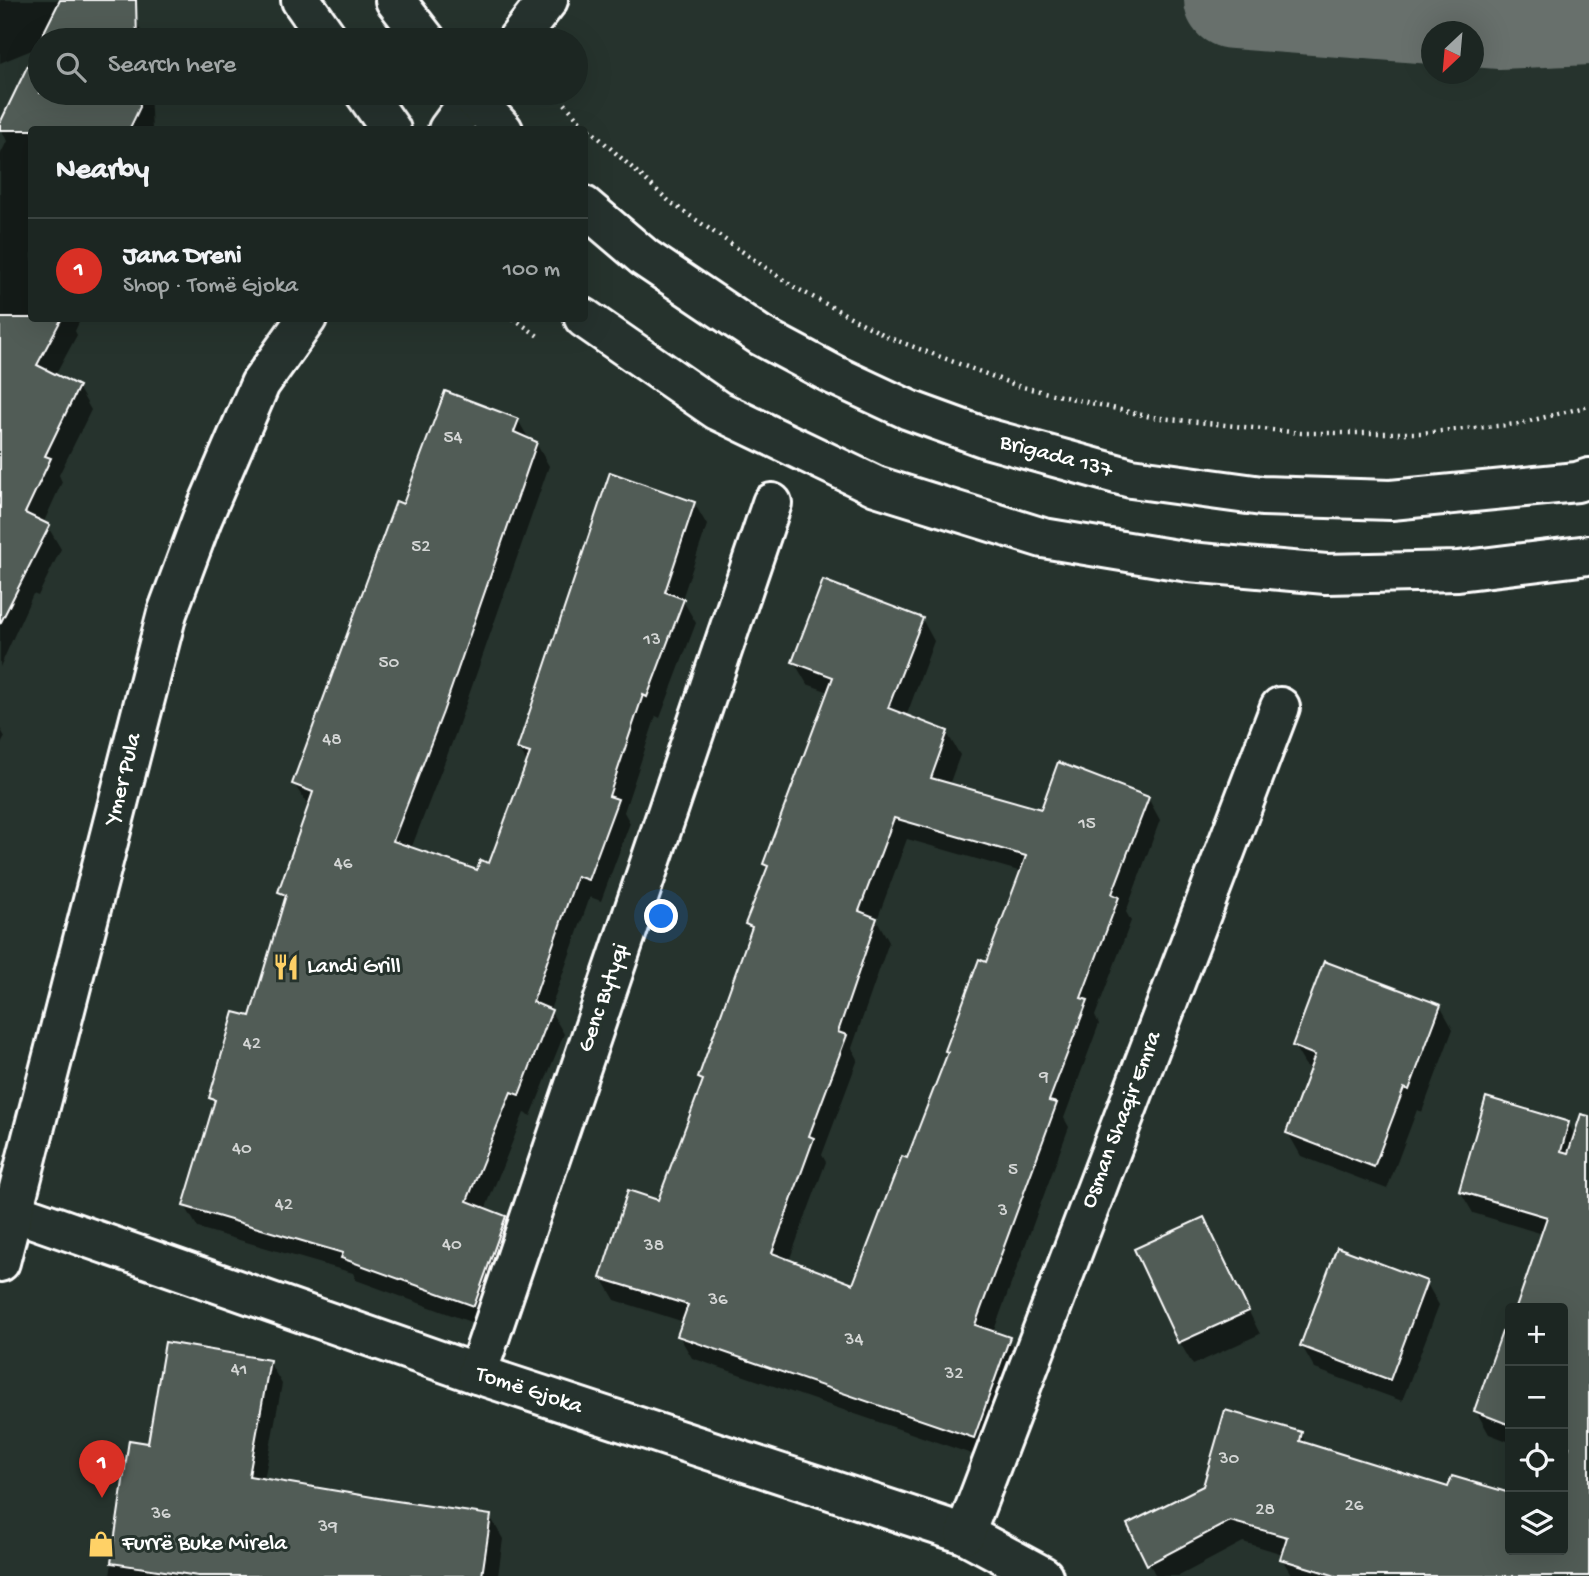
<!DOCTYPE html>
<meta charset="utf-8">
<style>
body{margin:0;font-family:"Gochi Hand",sans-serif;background:#252e2a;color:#f1f3f6}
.controls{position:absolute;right:21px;bottom:21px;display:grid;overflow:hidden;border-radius:7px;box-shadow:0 7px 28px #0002}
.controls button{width:63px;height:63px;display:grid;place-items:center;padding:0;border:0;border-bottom:2px solid #3a4340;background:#1c2622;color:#f1f3f6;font:35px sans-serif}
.compass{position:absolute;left:1421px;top:21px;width:63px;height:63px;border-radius:50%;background:#1c2622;box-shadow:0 7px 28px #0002;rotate:206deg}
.you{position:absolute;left:662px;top:917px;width:24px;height:24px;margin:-18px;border:5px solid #fff;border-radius:50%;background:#1a73e8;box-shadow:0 0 0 10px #1a73e833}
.badge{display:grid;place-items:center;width:46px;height:46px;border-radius:50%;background:#d93025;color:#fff;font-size:23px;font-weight:700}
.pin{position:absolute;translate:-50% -58px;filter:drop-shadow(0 2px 4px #0008)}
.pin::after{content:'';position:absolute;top:37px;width:24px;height:21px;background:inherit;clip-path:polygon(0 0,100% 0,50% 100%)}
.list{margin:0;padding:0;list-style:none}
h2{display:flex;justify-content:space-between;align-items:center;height:91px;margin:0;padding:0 28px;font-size:30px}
h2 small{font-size:23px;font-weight:400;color:#a0a5a5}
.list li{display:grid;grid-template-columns:46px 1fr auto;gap:21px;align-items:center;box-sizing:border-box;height:105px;padding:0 28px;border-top:2px solid #3a4340}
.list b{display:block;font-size:26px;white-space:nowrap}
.list p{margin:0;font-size:23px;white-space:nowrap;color:#a0a5a5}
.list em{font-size:23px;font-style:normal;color:#a0a5a5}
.icon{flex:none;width:38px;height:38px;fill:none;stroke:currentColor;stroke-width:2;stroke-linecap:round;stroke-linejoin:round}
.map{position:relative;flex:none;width:1589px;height:1576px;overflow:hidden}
.search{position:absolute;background:#1c2622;box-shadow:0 7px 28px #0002;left:28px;top:28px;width:560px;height:77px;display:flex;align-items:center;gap:18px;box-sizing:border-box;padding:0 24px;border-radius:38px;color:#a0a5a5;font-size:26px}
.panel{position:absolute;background:#1c2622;box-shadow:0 7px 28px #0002;left:28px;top:126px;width:560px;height:196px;border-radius:7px}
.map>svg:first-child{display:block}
.shadow{fill:#0007;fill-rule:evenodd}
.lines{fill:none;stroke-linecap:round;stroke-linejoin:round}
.river{stroke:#67706c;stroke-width:98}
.building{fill:#515c57;stroke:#fff;stroke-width:2;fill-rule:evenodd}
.minor-casing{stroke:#fff;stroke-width:44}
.major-casing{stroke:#fff;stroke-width:44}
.path{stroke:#fff;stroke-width:4.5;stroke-dasharray:2 5;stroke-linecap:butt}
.minor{stroke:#26332d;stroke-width:38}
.major{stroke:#26332d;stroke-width:38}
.labels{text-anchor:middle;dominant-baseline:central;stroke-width:6;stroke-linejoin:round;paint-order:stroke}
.number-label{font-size:19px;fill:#d4d6d5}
.street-label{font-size:23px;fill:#fff;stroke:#26332d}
.poi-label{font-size:23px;fill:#fff;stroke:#26332d;text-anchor:start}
</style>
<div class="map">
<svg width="1589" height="1576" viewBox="0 0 1589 1576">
<rect width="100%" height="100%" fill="#26332d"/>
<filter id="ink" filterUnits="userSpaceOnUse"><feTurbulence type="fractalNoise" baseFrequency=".0143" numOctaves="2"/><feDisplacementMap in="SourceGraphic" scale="14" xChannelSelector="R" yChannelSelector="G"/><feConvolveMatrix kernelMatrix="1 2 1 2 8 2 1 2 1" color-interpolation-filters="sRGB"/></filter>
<g filter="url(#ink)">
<!-- shadow -->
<g class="shadow">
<polygon points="0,0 94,0 136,22 146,40 40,40 40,93 150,93 152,130 32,130 32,318 81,318 75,331 77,335 55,376 78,387 91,410 59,475 62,482 43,524 48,527 61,549 38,596 33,594 0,667 0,155 7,141 0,127 39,47 0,63"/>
<polygon points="518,420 530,441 536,443 549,466 455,735 411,849 478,872 490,865 528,764 519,749 694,503 707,525 682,599 696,623 660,718 656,716 624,812 630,823 601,901 590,897 550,1010 564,1034 531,1116 524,1113 485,1210 505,1217 518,1240 487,1328 356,1280 353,1273 198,1228 185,1206 215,1105 211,1098 251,1018 286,902 280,892 309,807 294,784 404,506"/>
<path d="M 922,619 L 934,641 L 906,717 L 947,733 L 960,755 L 949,785 L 1042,811 L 1148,798 L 1160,820 L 1126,912 L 1131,921 L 1095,1016 L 1099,1024 L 1064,1118 L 1069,1127 L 993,1333 L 1008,1339 L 1021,1361 L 986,1459 L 692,1358 L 679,1336 L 684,1322 L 615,1300 L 602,1278 L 659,1202 L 703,1084 L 700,1078 L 752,932 L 747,924 L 768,870 L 765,864 L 829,692 L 807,684 L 794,662 ZM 907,839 L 1022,872 L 987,964 L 947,1051 L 949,1054 L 908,1160 L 854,1286 L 789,1261 L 826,1162 L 822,1155 L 858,1059 L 852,1048 L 889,942 L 877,920 Z"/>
<polygon points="0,728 5,737 0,746"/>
<polygon points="1440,1006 1453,1029 1422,1112 1417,1110 1387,1189 1301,1156 1288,1133 1311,1070 1307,1068 1294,1046"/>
<polygon points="1568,1123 1589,1161 1589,1471 1563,1462 1563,1308 1518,1308 1543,1234 1473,1213 1460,1191"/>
<polygon points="1203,1219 1260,1334 1193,1365 1180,1343 1136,1250"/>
<polygon points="1426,1282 1439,1305 1402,1401 1315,1369 1302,1346"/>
<polygon points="1510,1332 1510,1442 1489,1434 1476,1411"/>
<polygon points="269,1362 282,1384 264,1480 490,1516 503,1539 498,1576 110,1576 130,1442 149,1445"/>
<polygon points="1301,1434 1307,1445 1449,1490 1453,1478 1510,1495 1510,1550 1563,1550 1563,1510 1586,1517 1589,1522 1589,1576 1292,1576 1282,1559 1283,1554 1243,1542 1179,1576 1156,1576 1129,1525"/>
</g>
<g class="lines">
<!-- river -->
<polyline class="river" points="1233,0 1498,20 1589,16"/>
</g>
<!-- building -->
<g class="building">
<polygon points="60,0 136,0 137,40 40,40"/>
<polygon points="40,40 40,93 139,93 140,107 129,130 0,130 0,123"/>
<polygon points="0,318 62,318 37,365 79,386 45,456 51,458 25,513 50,525 0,624"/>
<polygon points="445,391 519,419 514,432 537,442 443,712 393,841 477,870 480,860 489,863 530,753 517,749 610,472 695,502 665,592 684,599 647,697 643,695 609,796 618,799 588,880 577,876 533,1002 552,1010 519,1095 511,1092 467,1201 506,1216 474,1306 341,1258 343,1253 183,1206 215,1100 209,1098 234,1012 250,1016 286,895 278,892 313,792 292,784 396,501 403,504"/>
<path d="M 823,580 L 923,618 L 888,708 L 948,731 L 931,778 L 1041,809 L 1058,762 L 1149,797 L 1112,894 L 1119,897 L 1081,998 L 1088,1000 L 1049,1101 L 1057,1103 L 975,1325 L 1010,1337 L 974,1438 L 677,1336 L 688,1305 L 600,1278 L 628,1190 L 658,1200 L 703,1080 L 698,1078 L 752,927 L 745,924 L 768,866 L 763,864 L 833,677 L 792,662 ZM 894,818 L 1026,856 L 986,962 L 979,959 L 945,1051 L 948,1052 L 907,1158 L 902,1156 L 853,1284 L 772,1253 L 814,1138 L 809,1136 L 847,1035 L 838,1032 L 877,918 L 859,911 Z"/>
<polygon points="1324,961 1441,1005 1409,1090 1404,1088 1374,1167 1286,1133 1315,1055 1292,1046"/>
<polygon points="1486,1097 1569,1122 1561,1151 1568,1153 1581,1114 1589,1116 1589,1576 1336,1576 1280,1559 1287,1537 1230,1521 1147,1565 1127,1524 1203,1486 1225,1410 1302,1432 1300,1441 1448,1487 1452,1476 1510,1493 1510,1550 1563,1550 1563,1466 1569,1447 1563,1445 1563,1308 1516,1308 1547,1217 1459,1191"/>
<polygon points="1204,1217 1249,1311 1178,1343 1134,1249"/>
<polygon points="1337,1247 1427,1281 1390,1380 1300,1346"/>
<polygon points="1510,1327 1510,1425 1474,1411 1502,1332 1508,1334"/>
<polygon points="165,1342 270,1360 249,1476 390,1500 491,1515 482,1576 198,1576 111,1563 129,1440 148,1443"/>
</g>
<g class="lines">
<!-- minor casing -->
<g class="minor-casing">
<g id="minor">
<polyline points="517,40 548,0"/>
<polyline points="448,130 475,93"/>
<polyline points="0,1207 477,1374 965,1534 1043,1576"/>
<polyline points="0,1262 167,613 202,519 260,384 307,318"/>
<polyline points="477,1374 772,503"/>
<polyline points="965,1534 1280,707"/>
</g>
</g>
<!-- major casing -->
<g class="major-casing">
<g id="major">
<polyline points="301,0 329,40"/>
<polyline points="395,0 426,40"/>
<polyline points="365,93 391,130"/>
<polyline points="469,93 503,130"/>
<polyline points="584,206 645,258 761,336 834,375 909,410 986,438 1131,478 1262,496 1391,500 1577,482 1589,478"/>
<polyline points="584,318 717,410 876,486 1043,538 1189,562 1326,574 1458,571 1589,555"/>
</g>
</g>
<!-- path -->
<g class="path">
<polyline points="556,93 578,119 670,202 794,287 890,338 1018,386 1151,417 1301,433 1421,433 1518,424 1589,406"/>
<polyline points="513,318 538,336"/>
</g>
<!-- minor -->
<use href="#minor" class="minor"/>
<!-- major -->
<use href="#major" class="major"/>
</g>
</g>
<!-- icons -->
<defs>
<g id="restaurant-bare" transform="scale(2.1)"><path d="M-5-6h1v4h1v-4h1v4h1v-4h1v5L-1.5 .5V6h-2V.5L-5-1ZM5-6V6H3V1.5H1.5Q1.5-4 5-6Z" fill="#ffd166" stroke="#26332d" stroke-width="2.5" paint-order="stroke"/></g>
<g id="shop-bare" transform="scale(2.1)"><path d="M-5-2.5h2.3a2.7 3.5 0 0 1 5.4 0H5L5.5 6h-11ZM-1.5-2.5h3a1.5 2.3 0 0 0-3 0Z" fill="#ffd166" stroke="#26332d" stroke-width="2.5" paint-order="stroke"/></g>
</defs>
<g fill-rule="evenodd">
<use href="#restaurant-bare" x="286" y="967"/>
<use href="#shop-bare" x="101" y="1544"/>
</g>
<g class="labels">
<!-- number labels -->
<g class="number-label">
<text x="453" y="438">54</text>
<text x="421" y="547">52</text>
<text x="652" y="640">13</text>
<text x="389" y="663">50</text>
<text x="332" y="740">48</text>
<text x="1087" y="824">15</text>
<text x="343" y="864">46</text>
<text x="252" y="1044">42</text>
<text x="1044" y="1077">9</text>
<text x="242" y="1149">40</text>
<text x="1013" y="1170">5</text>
<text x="284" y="1205">42</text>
<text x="1003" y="1211">3</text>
<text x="452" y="1245">40</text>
<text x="654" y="1246">38</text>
<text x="718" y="1300">36</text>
<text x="854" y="1340">34</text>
<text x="239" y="1370">41</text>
<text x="954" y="1374">32</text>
<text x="1229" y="1459">30</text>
<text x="1354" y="1506">26</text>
<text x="1265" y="1510">28</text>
<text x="161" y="1514">36</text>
<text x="328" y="1527">39</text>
</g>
<!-- street labels -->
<g class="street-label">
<text transform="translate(1056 457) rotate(15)">Brigada 137</text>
<text transform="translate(124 779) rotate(-76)">Ymer Pula</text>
<text transform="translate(604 998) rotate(-71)">Genc Bytyqi</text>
<text transform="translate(1122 1120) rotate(-69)">Osman Shaqir Emra</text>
<text transform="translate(529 1391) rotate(18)">Tomë Gjoka</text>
</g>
<!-- poi labels -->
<g class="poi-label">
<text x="307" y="967">Landi Grill</text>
<text x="122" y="1544">Furrë Buke Mirela</text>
</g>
</g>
</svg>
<div class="controls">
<button>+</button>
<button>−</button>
<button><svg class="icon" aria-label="locate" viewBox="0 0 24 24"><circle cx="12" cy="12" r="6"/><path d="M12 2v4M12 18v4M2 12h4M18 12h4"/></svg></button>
<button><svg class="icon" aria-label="layers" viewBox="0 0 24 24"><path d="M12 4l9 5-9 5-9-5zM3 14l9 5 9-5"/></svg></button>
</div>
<svg class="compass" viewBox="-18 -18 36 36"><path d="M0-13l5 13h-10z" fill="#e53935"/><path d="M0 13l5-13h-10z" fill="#a0a5a5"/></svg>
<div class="you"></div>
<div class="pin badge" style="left:102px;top:1498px">1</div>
<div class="search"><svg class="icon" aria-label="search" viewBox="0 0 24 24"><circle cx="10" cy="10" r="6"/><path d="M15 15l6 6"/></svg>Search here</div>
<section class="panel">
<h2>Nearby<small></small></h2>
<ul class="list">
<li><span class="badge">1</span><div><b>Jana Dreni</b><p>Shop · Tomë Gjoka</p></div><em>100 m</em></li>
</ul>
</section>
</div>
